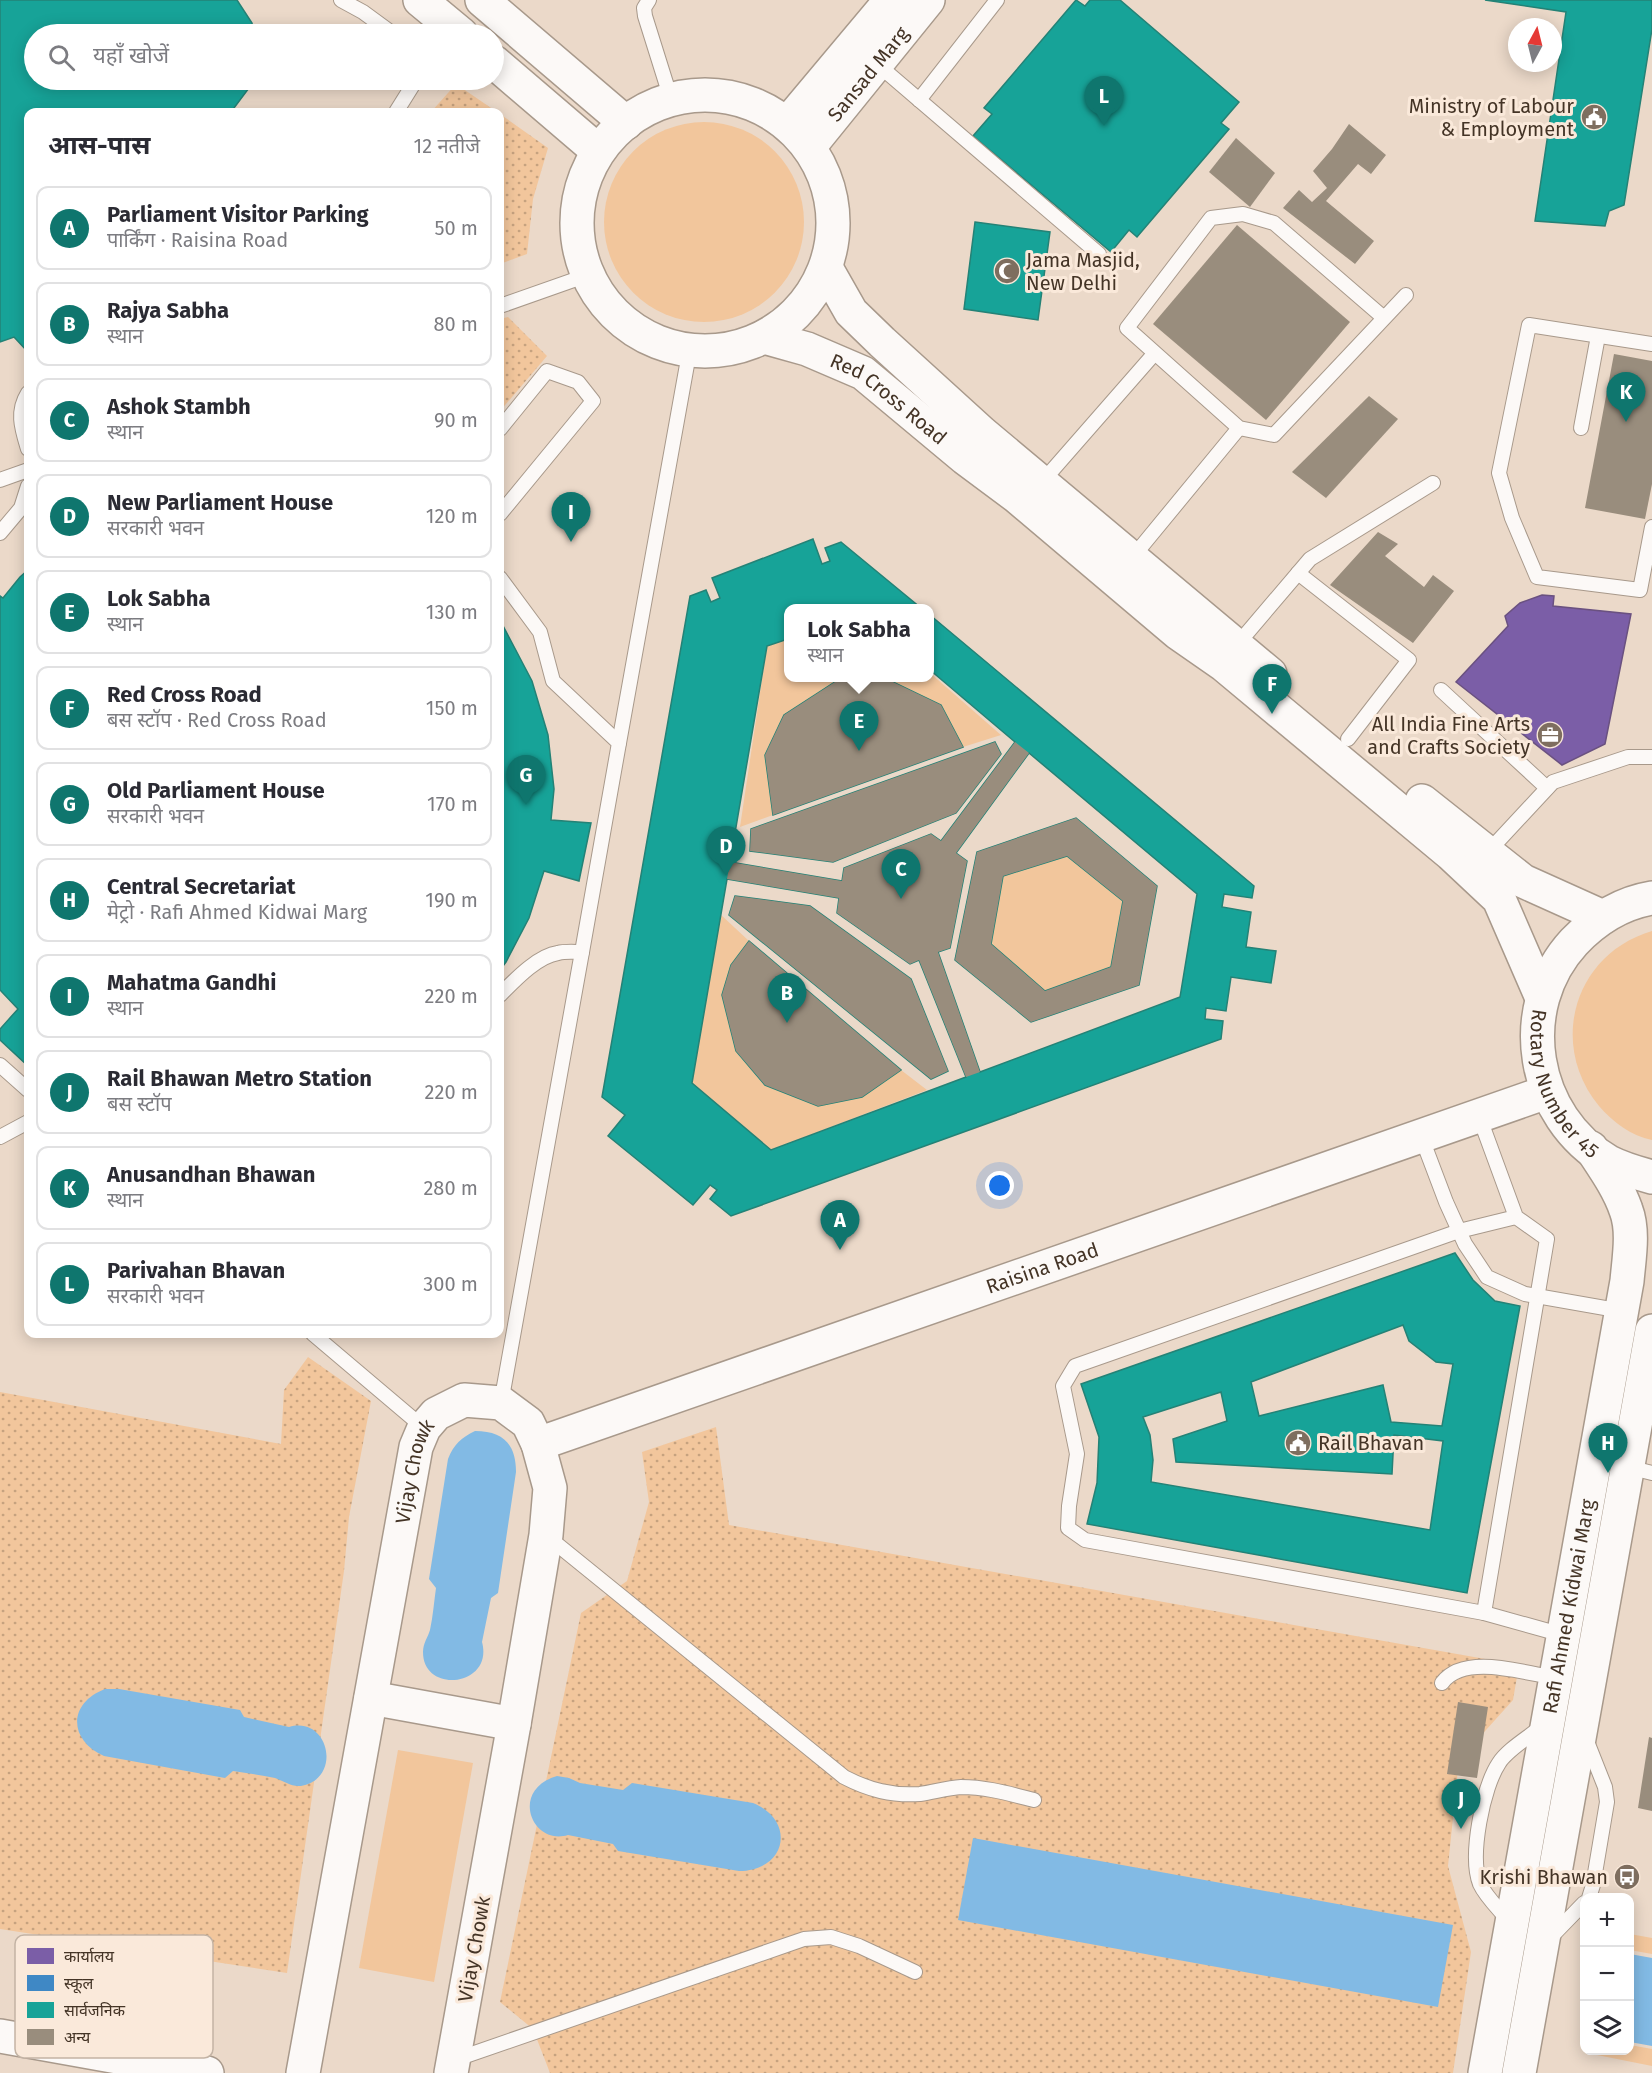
<!DOCTYPE html>
<html lang="hi">
<meta charset="utf-8">
<style>
body{margin:0;font-family:"Fira Sans","Noto Sans Devanagari",sans-serif;background:#f2f2f3;color:#2b2b33}
.controls{position:absolute;right:18px;bottom:18px;display:grid;overflow:hidden;border-radius:12px;box-shadow:0 3px 15px #0003}
.controls button{width:54px;height:54px;display:grid;place-items:center;padding:0;border:0;border-bottom:2px solid #e1e1e2;background:#fff;color:#2b2b33;font:30px sans-serif}
.compass{position:absolute;left:1508px;top:18px;width:54px;height:54px;border-radius:50%;background:#fff;box-shadow:0 3px 15px #0003;rotate:7deg}
.you{position:absolute;left:1000px;top:1186px;width:21px;height:21px;margin:-15px;border:4px solid #fff;border-radius:50%;background:#1a73e8;box-shadow:0 0 0 9px #1a73e833}
.badge{display:grid;place-items:center;width:39px;height:39px;border-radius:50%;background:#0f766e;color:#fff;font-size:20px;font-weight:700}
.pin{position:absolute;translate:-50% -50px;filter:drop-shadow(0 2px 3px #0008)}
.pin::after{content:'';position:absolute;top:32px;width:21px;height:18px;background:inherit;clip-path:polygon(0 0,100% 0,50% 100%)}
.popup{position:absolute;left:784px;top:604px;width:150px;height:78px;box-sizing:border-box;display:grid;place-content:center;border-radius:12px;background:#fff;filter:drop-shadow(0 2px 4px #0005);font-size:20px;white-space:nowrap;color:#7c7c81}
.popup b{font-size:22px;color:#2b2b33}
.popup::after{content:'';position:absolute;left:50%;top:100%;margin-left:-12px;border:12px solid transparent;border-top-color:#fff}
.list{margin:0;padding:0;list-style:none}
h2{display:flex;justify-content:space-between;align-items:center;height:78px;margin:0;padding:0 24px;font-size:26px}
h2 small{font-size:20px;font-weight:400;color:#7c7c81}
.list li{display:grid;grid-template-columns:39px 1fr auto;gap:18px;align-items:center;box-sizing:border-box;height:84px;margin:0 12px 12px;padding:0 12px;border:2px solid #e1e1e2;border-radius:12px}
.list b{display:block;font-size:22px;white-space:nowrap}
.list p{margin:0;font-size:20px;white-space:nowrap;color:#7c7c81}
.list em{font-size:20px;font-style:normal;color:#7c7c81}
.icon{flex:none;width:33px;height:33px;fill:none;stroke:currentColor;stroke-width:2;stroke-linecap:round;stroke-linejoin:round}
.map{position:relative;flex:none;width:1652px;height:2073px;overflow:hidden}
.search{position:absolute;background:#fff;box-shadow:0 3px 15px #0003;left:24px;top:24px;width:480px;height:66px;display:flex;align-items:center;gap:15px;box-sizing:border-box;padding:0 21px;border-radius:33px;color:#7c7c81;font-size:22px}
.panel{position:absolute;background:#fff;box-shadow:0 3px 15px #0003;left:24px;top:108px;width:480px;height:1230px;border-radius:12px}
.map>svg:first-child{display:block}
.green{fill:#f2c69c}
.park{fill:url(#park-dots)}
.water{fill:#82bae4}
.offices{fill:#7b5ea7;stroke:#6a5180;stroke-width:1.5}
.schools{fill:#3f88c5;stroke:#406f95;stroke-width:1.5}
.public{fill:#17a398;stroke:#248276;stroke-width:1.5;fill-rule:evenodd}
.building{fill:#998d7d;fill-rule:evenodd}
.lines{fill:none;stroke-linecap:round;stroke-linejoin:round}
.service-casing{stroke:#a8998b;stroke-width:16}
.tertiary-casing{stroke:#a8998b;stroke-width:36}
.secondary-casing{stroke:#a8998b;stroke-width:36}
.service{stroke:#fcf9f7;stroke-width:14}
.tertiary{stroke:#fcf9f7;stroke-width:33}
.secondary{stroke:#fcf9f7;stroke-width:33}
.labels{text-anchor:middle;dominant-baseline:central;stroke-width:6;stroke-linejoin:round;paint-order:stroke}
.street-label{font-size:20px;fill:#443426;stroke:#fae9da}
.poi-label{font-size:20px;fill:#443426;stroke:#fae9da;text-anchor:end}
.key{fill:#fae9da;stroke:#c3b3a4;stroke-width:1.5}
.key-label{font-size:16px;fill:#443426}
</style>
<div class="map">
<svg width="1652" height="2073" viewBox="0 0 1652 2073">
<defs>
<pattern id="park-dots" width="8" height="8" patternUnits="userSpaceOnUse" patternTransform="scale(1.5)"><rect width="8" height="8" fill="#f2c69c"/><path d="M2 2h.1M6 6h.1" fill="none" stroke="#c6a27f" stroke-width="1.8" stroke-linecap="round"/></pattern>
</defs>
<rect width="100%" height="100%" fill="#ebd9c9"/>
<!-- green -->
<g class="green">
<circle cx="704" cy="222" r="100"/>
<polygon points="788,639 788,678 930,678 930,673 1001,735 963,747 941,705 893,682 784,715 765,755 773,815 740,827 767,646"/>
<polygon points="1067,856 1123,901 1111,967 1045,991 991,944 1003,876"/>
<polygon points="720,914 749,941 731,965 722,995 736,1051 765,1085 818,1106 901,1070 927,1090 771,1150 692,1083"/>
<path d="M 1652,931 L 1652,1140 C 1631,1136 1613,1122 1599,1106 C 1548,1044 1574,954 1652,931 Z"/>
<polygon points="398,1750 473,1763 434,1982 359,1968"/>
<polygon points="1630,1934 1652,1938 1652,1954 1630,1950"/>
<polygon points="1630,2045 1652,2049 1652,2066 1592,2054 1592,2051 1630,2050"/>
</g>
<!-- park -->
<g class="park">
<polygon points="456,84 497,112 431,112"/>
<polygon points="500,114 548,148 533,199 527,254 500,264"/>
<polygon points="508,317 547,356 500,411 500,319"/>
<polygon points="308,1357 371,1401 349,1517 344,1571 287,1973 0,1929 0,1392 281,1444 284,1390"/>
<polygon points="716,1427 729,1525 1519,1665 1513,1700 1459,1760 1448,1866 1471,1952 1453,2073 550,2073 533,2029 500,2002 581,1613 627,1581 649,1502 642,1452"/>
</g>
<!-- water -->
<g class="water">
<path d="M 475,1431 C 503,1431 516,1444 516,1472 L 498,1593 L 491,1598 L 482,1642 C 494,1686 423,1695 423,1652 C 423,1643 428,1637 430,1630 C 433,1616 434,1602 436,1588 L 429,1579 L 448,1459 C 454,1444 461,1438 475,1431 Z"/>
<path d="M 105,1689 L 119,1689 L 240,1710 L 244,1717 L 289,1727 C 329,1715 343,1779 301,1786 C 291,1787 284,1781 275,1778 C 261,1775 247,1773 233,1771 L 225,1778 L 104,1756 C 68,1740 68,1703 105,1689 Z"/>
<path d="M 557,1776 L 569,1778 L 580,1783 L 623,1790 L 632,1783 L 753,1803 C 797,1821 786,1871 739,1871 L 618,1851 L 613,1844 L 568,1835 C 532,1846 509,1790 557,1776 Z"/>
<polygon points="973,1838 1453,1925 1438,2007 958,1920"/>
<polygon points="1630,1954 1652,1958 1652,2046 1630,2042"/>
</g>
<!-- offices -->
<polygon class="offices" points="1542,595 1554,596 1553,606 1631,614 1605,744 1562,765 1456,682 1508,626 1505,616 1520,603"/>
<!-- schools -->
<polygon class="schools" points="12,97 26,101 41,112 28,112 28,177 11,183 0,182 0,98"/>
<!-- public -->
<g class="public">
<polygon points="0,0 237,0 252,23 254,34 34,34 34,80 251,80 249,88 231,112 28,112 28,352 14,337 0,342"/>
<polygon points="1076,0 1085,6 1090,0 1120,0 1239,102 1221,123 1229,129 1137,237 1129,230 1111,252 973,136 992,114 984,108"/>
<polygon points="1485,0 1652,0 1652,29 1624,205 1609,211 1605,226 1535,221 1566,12"/>
<polygon points="975,222 1050,232 1038,320 964,309"/>
<path d="M 813,539 L 822,564 L 830,561 L 825,548 L 841,542 L 921,608 L 788,608 L 788,639 L 767,646 L 730,862 L 842,881 L 844,868 L 931,834 L 941,841 L 1015,742 L 930,670 L 930,615 L 1254,886 L 1252,898 L 1224,894 L 1222,907 L 1251,912 L 1246,947 L 1276,951 L 1271,983 L 1231,977 L 1226,1011 L 1206,1008 L 1205,1019 L 1223,1021 L 1221,1039 L 731,1216 L 710,1199 L 717,1190 L 710,1185 L 693,1205 L 608,1136 L 625,1115 L 602,1097 L 690,596 L 706,590 L 711,602 L 720,598 L 712,578 ZM 1029,753 L 1197,894 L 1180,997 L 980,1072 L 938,952 L 950,948 L 967,861 L 956,853 ZM 927,866 L 937,873 L 927,927 L 912,933 L 869,903 L 872,887 ZM 727,879 L 839,898 L 837,913 L 910,964 L 919,960 L 966,1077 L 771,1150 L 692,1083 Z"/>
<polygon points="28,570 28,1066 0,1040 0,1029 18,1009 0,990 0,596 3,598 20,577"/>
<polygon points="500,620 532,681 548,735 554,789 551,820 591,823 579,881 544,871 529,918 506,962 500,970"/>
<polygon points="838,680 893,682 941,705 963,747 773,815 765,755 784,715"/>
<polygon points="995,742 1001,754 956,813 833,862 750,851 751,829"/>
<path d="M 1076,818 L 1157,886 L 1139,985 L 1031,1022 L 955,960 L 977,852 ZM 1067,856 L 1123,901 L 1111,967 L 1045,991 L 991,944 L 1003,876 Z"/>
<polygon points="735,896 810,906 911,979 948,1071 931,1079 729,915"/>
<polygon points="749,941 901,1070 862,1097 818,1106 765,1085 736,1051 722,995 731,965"/>
<path d="M 1455,1253 L 1473,1280 L 1495,1301 L 1520,1306 L 1467,1593 L 1087,1524 L 1097,1483 L 1099,1437 L 1081,1384 ZM 1403,1325 L 1409,1341 L 1436,1362 L 1453,1364 L 1442,1426 L 1391,1422 L 1383,1385 L 1259,1416 L 1251,1382 ZM 1221,1392 L 1227,1421 L 1173,1439 L 1176,1462 L 1392,1474 L 1394,1435 L 1443,1441 L 1430,1530 L 1151,1482 L 1153,1460 L 1150,1435 L 1143,1417 Z"/>
</g>
<!-- building -->
<g class="building">
<polygon points="1349,124 1386,155 1371,174 1358,164 1326,201 1374,241 1355,264 1283,208 1299,190 1312,202 1327,188 1313,171 1332,149"/>
<polygon points="1236,138 1275,173 1250,207 1209,172"/>
<polygon points="1237,225 1350,322 1266,420 1153,324"/>
<polygon points="1614,354 1652,361 1652,484 1645,519 1585,508"/>
<polygon points="1369,396 1398,419 1326,498 1292,472"/>
<polygon points="1378,532 1398,544 1385,556 1424,587 1433,575 1454,591 1413,643 1330,585"/>
<polygon points="838,680 893,682 941,705 963,747 773,815 765,755 784,715"/>
<polygon points="995,742 1001,754 956,813 833,862 750,851 751,829"/>
<polygon points="1015,742 1029,753 956,853 967,861 950,948 938,952 980,1072 966,1077 919,960 910,964 837,913 839,898 727,879 730,862 842,881 844,868 931,834 941,841"/>
<path d="M 1076,818 L 1157,886 L 1139,985 L 1031,1022 L 955,960 L 977,852 ZM 1067,856 L 1123,901 L 1111,967 L 1045,991 L 991,944 L 1003,876 Z"/>
<polygon points="735,896 810,906 911,979 948,1071 931,1079 729,915"/>
<polygon points="749,941 901,1070 862,1097 818,1106 765,1085 736,1051 722,995 731,965"/>
<polygon points="1458,1702 1488,1707 1477,1778 1447,1774"/>
<polygon points="1649,1737 1652,1738 1652,1811 1638,1808"/>
</g>
<g class="lines">
<!-- service casing -->
<g class="service-casing">
<g id="service">
<polyline points="341,0 363,12 393,34"/>
<polyline points="649,0 644,8 645,16 671,99"/>
<polyline points="876,63 1099,254"/>
<polyline points="919,100 997,0"/>
<polyline points="396,112 416,80"/>
<polyline points="500,306 588,275"/>
<polyline points="1384,318 1274,223 1243,214 1211,218 1127,328 1239,428 1274,435 1406,295"/>
<polyline points="1652,344 1529,325 1499,473 1512,518 1537,577 1640,590 1652,527"/>
<path d="M 28,393 C 16,412 22,429 28,449"/>
<polyline points="1581,428 1598,336"/>
<polyline points="500,429 547,371 578,382 593,401 500,514"/>
<polyline points="0,480 28,470"/>
<polyline points="1042,482 1154,354"/>
<polyline points="0,533 21,508 28,486"/>
<polyline points="1132,558 1239,428"/>
<polyline points="1298,573 1409,660 1348,739"/>
<path d="M 500,578 L 540,632 L 553,681 L 619,743 L 582,952 C 574,952 565,951 558,953 C 537,956 514,981 500,995"/>
<polyline points="1236,646 1310,559 1433,483"/>
<polyline points="1441,690 1547,788"/>
<polyline points="619,743 690,348"/>
<polyline points="1487,853 1553,782 1628,757 1652,757"/>
<polyline points="0,1065 28,1090"/>
<polyline points="1479,1116 1516,1217 1547,1239 1484,1613 1085,1540 1068,1528 1069,1506 1077,1454 1063,1386 1075,1366 1459,1231 1516,1217"/>
<polyline points="1421,1136 1446,1202 1465,1244 1487,1277 1525,1294 1622,1311"/>
<polyline points="0,1137 28,1122"/>
<polyline points="313,1334 424,1428"/>
<polyline points="501,1403 582,952"/>
<polyline points="1628,1467 1652,1473"/>
<path d="M 548,1537 L 844,1777 C 869,1790 892,1796 920,1794 C 934,1792 947,1788 961,1787 C 987,1787 1010,1794 1034,1800"/>
<polyline points="1484,1613 1563,1635"/>
<path d="M 1442,1683 C 1464,1653 1524,1673 1556,1678"/>
<polyline points="1586,1739 1605,1787 1607,1802 1593,1885 1589,1898"/>
<path d="M 1508,1920 C 1499,1909 1486,1897 1480,1884 C 1469,1856 1483,1787 1499,1763 C 1507,1750 1529,1737 1541,1727"/>
<polyline points="1550,1938 1584,1903"/>
<polyline points="454,2060 804,1939 831,1937 859,1946 915,1972"/>
</g>
</g>
<!-- tertiary casing -->
<g class="tertiary-casing">
<g id="tertiary">
<polyline points="420,0 461,34"/>
<polyline points="482,0 626,123"/>
<polyline points="494,62 598,151"/>
<circle cx="705" cy="223" r="128"/>
<polyline points="787,124 891,0"/>
<path id="s1" d="M 809,147 L 928,0"/>
<polyline points="826,268 851,312 882,342 982,433 1270,674"/>
<path id="s2" d="M 764,337 L 807,349 L 863,373 L 965,458 L 1016,496 L 1178,633 L 1224,665 L 1451,854 L 1499,899 L 1542,998"/>
<polyline points="1422,801 1523,881 1603,917"/>
<polyline points="0,2036 207,2073"/>
</g>
</g>
<!-- secondary casing -->
<g class="secondary-casing">
<g id="secondary">
<path id="s3" d="M 1652,898 C 1622,903 1595,920 1574,942 C 1513,1008 1531,1117 1609,1162 C 1623,1169 1637,1173 1652,1177"/>
<path id="s4" d="M 538,1444 L 1547,1092"/>
<polyline points="371,1698 514,1724"/>
<path id="s5" d="M 303,2073 L 416,1447 L 424,1428 L 436,1414 L 464,1400 L 501,1403 L 528,1423 L 538,1444 L 550,1488 L 546,1535 L 514,1724 L 451,2073"/>
<path id="s6" d="M 1485,2073 L 1627,1281 C 1629,1258 1634,1231 1626,1210 C 1618,1187 1604,1168 1591,1148"/>
<polyline points="1519,2073 1652,1331"/>
</g>
</g>
<!-- service -->
<use href="#service" class="service"/>
<!-- tertiary -->
<use href="#tertiary" class="tertiary"/>
<!-- secondary -->
<use href="#secondary" class="secondary"/>
</g>
<!-- icons -->
<defs>
<g id="civic-disc" transform="scale(1.35)"><circle r="9.5" fill="#7e6e5f" stroke="#fae9da"/><path d="M-.6-6.5H3V-4.5H.6V-3L4-1V1h2V6H-6V1h2V-1L-.6-3ZM-1.2 2.5V6h2.4V2.5Z" fill="#fff"/></g>
<g id="mosque-disc" transform="scale(1.35)"><circle r="9.5" fill="#7e6e5f" stroke="#fae9da"/><path d="M3.5-4.9A6 6 0 1 0 3.5 4.9A5 5 0 1 1 3.5-4.9Z" fill="#fff"/></g>
<g id="office-disc" transform="scale(1.35)"><circle r="9.5" fill="#7e6e5f" stroke="#fae9da"/><path d="M-6-3h4V-5.5h4V-3h4V5H-6ZM-1-4.5V-3h2v-1.5ZM-6 0V1H6V0Z" fill="#fff"/></g>
<g id="bus-disc" transform="scale(1.35)"><circle r="9.5" fill="#7e6e5f" stroke="#fae9da"/><path d="M-5-6H5V4H4V6H2V4H-2V6H-4V4H-5ZM-3.5-4V0h7V-4ZM-3.5 1.2v1.5H-2V1.2ZM2 1.2v1.5H3.5V1.2Z" fill="#fff"/></g>
</defs>
<g fill-rule="evenodd">
<use href="#civic-disc" x="1594" y="117"/>
<use href="#mosque-disc" x="1007" y="271"/>
<use href="#office-disc" x="1550" y="735"/>
<use href="#civic-disc" x="1298" y="1443"/>
<use href="#bus-disc" x="1627" y="1877"/>
</g>
<g class="labels">
<!-- street labels -->
<g class="street-label">
<text stroke="none"><textPath href="#s1" startOffset="94">Sansad Marg</textPath></text>
<text stroke="none"><textPath href="#s2" startOffset="141">Red Cross Road</textPath></text>
<text stroke="none"><textPath href="#s3" startOffset="249">Rotary Number 45</textPath></text>
<text stroke="none"><textPath href="#s4" startOffset="534">Raisina Road</textPath></text>
<text stroke="none"><textPath href="#s5" startOffset="612">Vijay Chowk</textPath></text>
<text stroke="none"><textPath href="#s6" startOffset="474">Rafi Ahmed Kidwai Marg</textPath></text>
<text transform="translate(474 1949) rotate(-80)">Vijay Chowk</text>
</g>
<!-- poi labels -->
<g class="poi-label">
<text x="1574" y="106">Ministry of Labour<tspan x="1574" dy="23">&amp; Employment</tspan></text>
<text x="1026" y="260" text-anchor="start">Jama Masjid,<tspan x="1026" dy="23">New Delhi</tspan></text>
<text x="1530" y="724">All India Fine Arts<tspan x="1530" dy="23">and Crafts Society</tspan></text>
<text x="1318" y="1443" text-anchor="start">Rail Bhavan</text>
<text x="1608" y="1877">Krishi Bhawan</text>
</g>
</g>
<!-- legend -->
<rect x="15" y="1935" width="198" height="123" rx="9" class="key"/>
<rect x="27" y="1948" width="27" height="16" fill="#7b5ea7"/>
<rect x="27" y="1975" width="27" height="16" fill="#3f88c5"/>
<rect x="27" y="2002" width="27" height="16" fill="#17a398"/>
<rect x="27" y="2029" width="27" height="16" fill="#998d7d"/>
<g class="key-label">
<text x="64" y="1962">कार्यालय</text>
<text x="64" y="1989">स्कूल</text>
<text x="64" y="2016">सार्वजनिक</text>
<text x="64" y="2043">अन्य</text>
</g>
</svg>
<div class="controls">
<button>+</button>
<button>−</button>
<button><svg class="icon" aria-label="layers" viewBox="0 0 24 24"><path d="M12 4l9 5-9 5-9-5zM3 14l9 5 9-5"/></svg></button>
</div>
<svg class="compass" viewBox="-18 -18 36 36"><path d="M0-13l5 13h-10z" fill="#e53935"/><path d="M0 13l5-13h-10z" fill="#7c7c81"/></svg>
<div class="you"></div>
<div class="pin badge" style="left:840px;top:1250px">A</div>
<div class="pin badge" style="left:787px;top:1023px">B</div>
<div class="pin badge" style="left:901px;top:899px">C</div>
<div class="pin badge" style="left:726px;top:876px">D</div>
<div class="pin badge" style="left:859px;top:751px">E</div>
<div class="popup"><b>Lok Sabha</b>स्थान</div>
<div class="pin badge" style="left:1272px;top:714px">F</div>
<div class="pin badge" style="left:526px;top:805px">G</div>
<div class="pin badge" style="left:1608px;top:1473px">H</div>
<div class="pin badge" style="left:571px;top:542px">I</div>
<div class="pin badge" style="left:1461px;top:1829px">J</div>
<div class="pin badge" style="left:1626px;top:422px">K</div>
<div class="pin badge" style="left:1104px;top:126px">L</div>
<div class="search"><svg class="icon" aria-label="search" viewBox="0 0 24 24"><circle cx="10" cy="10" r="6"/><path d="M15 15l6 6"/></svg>यहाँ खोजें</div>
<section class="panel">
<h2>आस-पास<small>12 नतीजे</small></h2>
<ul class="list">
<li><span class="badge">A</span><div><b>Parliament Visitor Parking</b><p>पार्किंग · Raisina Road</p></div><em>50 m</em></li>
<li><span class="badge">B</span><div><b>Rajya Sabha</b><p>स्थान</p></div><em>80 m</em></li>
<li><span class="badge">C</span><div><b>Ashok Stambh</b><p>स्थान</p></div><em>90 m</em></li>
<li><span class="badge">D</span><div><b>New Parliament House</b><p>सरकारी भवन</p></div><em>120 m</em></li>
<li><span class="badge">E</span><div><b>Lok Sabha</b><p>स्थान</p></div><em>130 m</em></li>
<li><span class="badge">F</span><div><b>Red Cross Road</b><p>बस स्टॉप · Red Cross Road</p></div><em>150 m</em></li>
<li><span class="badge">G</span><div><b>Old Parliament House</b><p>सरकारी भवन</p></div><em>170 m</em></li>
<li><span class="badge">H</span><div><b>Central Secretariat</b><p>मेट्रो · Rafi Ahmed Kidwai Marg</p></div><em>190 m</em></li>
<li><span class="badge">I</span><div><b>Mahatma Gandhi</b><p>स्थान</p></div><em>220 m</em></li>
<li><span class="badge">J</span><div><b>Rail Bhawan Metro Station</b><p>बस स्टॉप</p></div><em>220 m</em></li>
<li><span class="badge">K</span><div><b>Anusandhan Bhawan</b><p>स्थान</p></div><em>280 m</em></li>
<li><span class="badge">L</span><div><b>Parivahan Bhavan</b><p>सरकारी भवन</p></div><em>300 m</em></li>
</ul>
</section>
</div>
